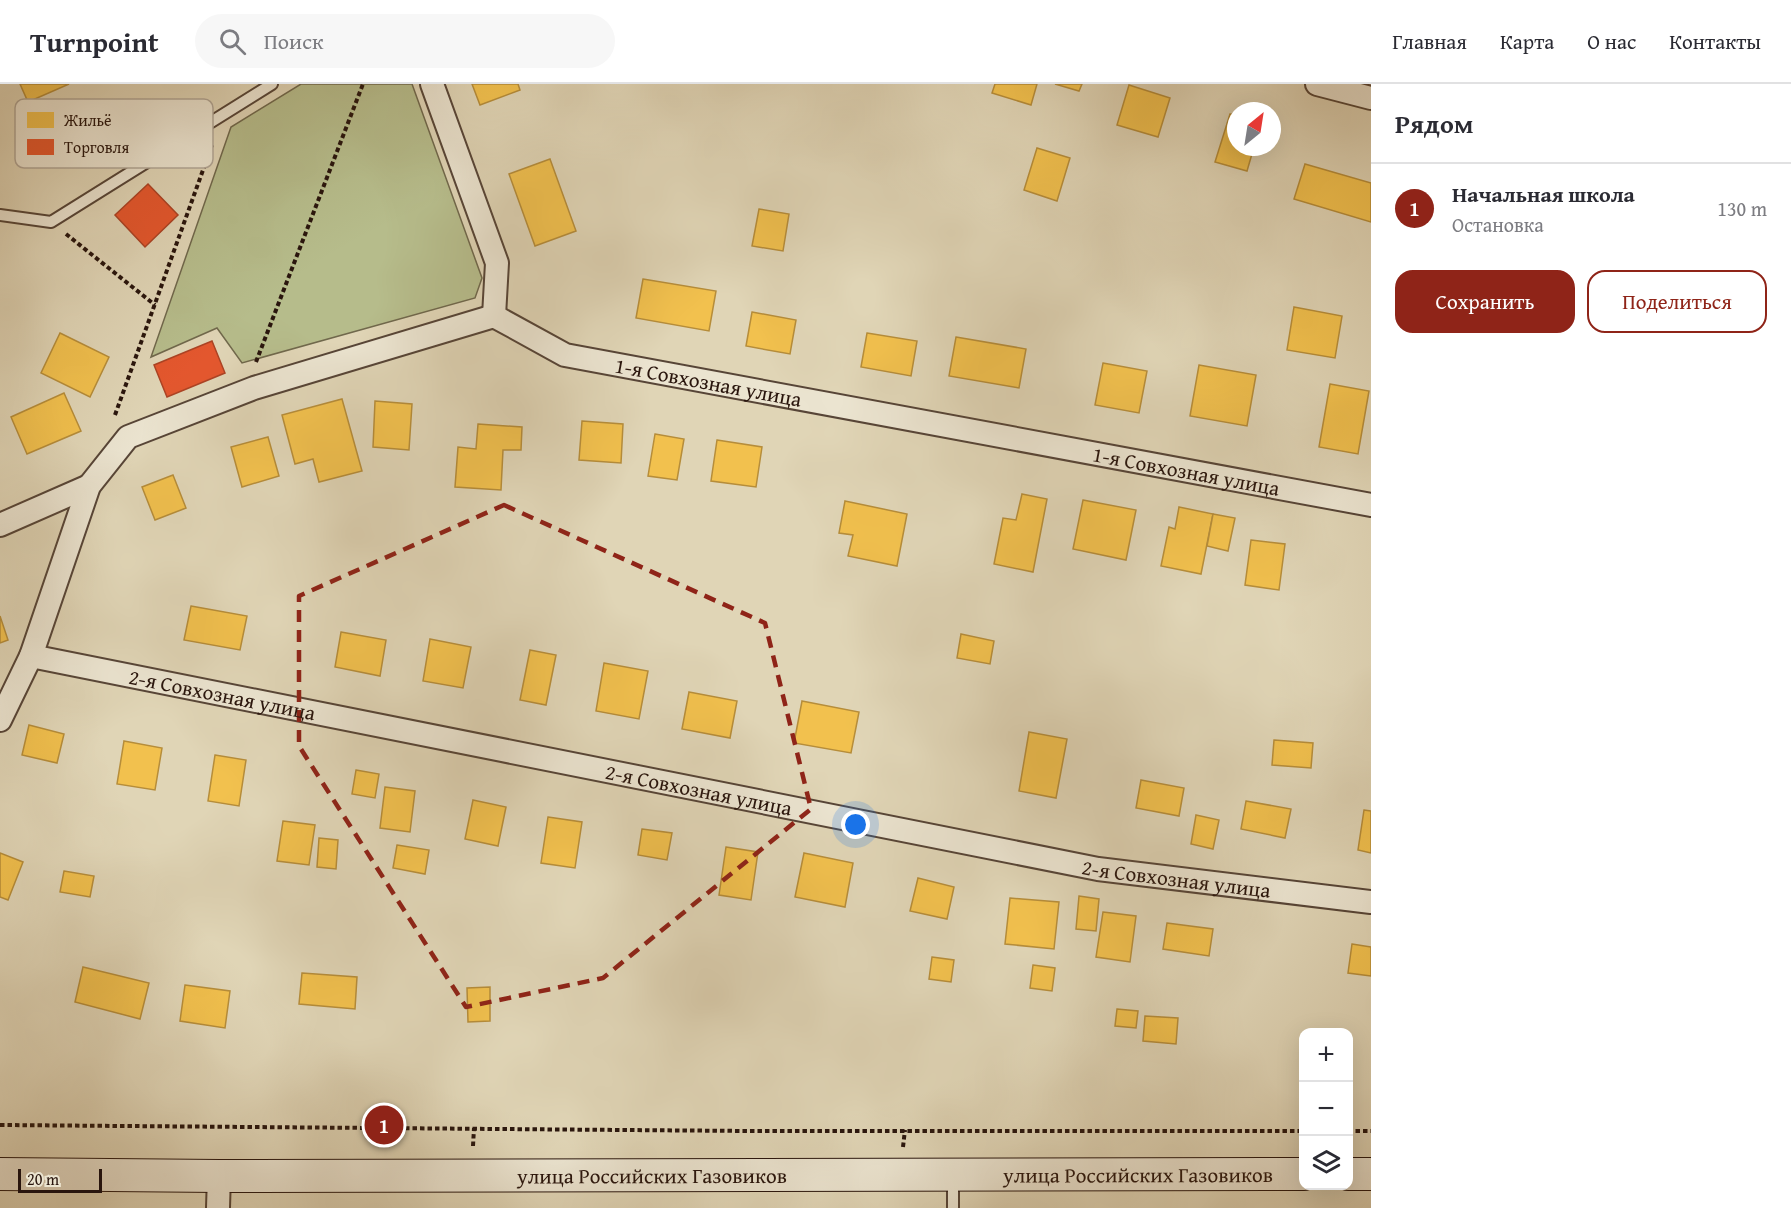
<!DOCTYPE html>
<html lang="ru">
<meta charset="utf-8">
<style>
body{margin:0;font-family:"Gentium Book Plus",serif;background:#f7f7f7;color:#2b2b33}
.controls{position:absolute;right:18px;bottom:18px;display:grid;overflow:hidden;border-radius:12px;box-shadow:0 6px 24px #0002}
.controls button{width:54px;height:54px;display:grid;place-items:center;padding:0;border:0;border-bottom:2px solid #e1e1e2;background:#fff;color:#2b2b33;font:30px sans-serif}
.compass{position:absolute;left:1227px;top:18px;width:54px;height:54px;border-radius:50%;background:#fff;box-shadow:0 6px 24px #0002;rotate:30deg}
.scale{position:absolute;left:18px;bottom:15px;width:84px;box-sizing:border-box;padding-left:6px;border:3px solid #29150d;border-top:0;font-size:16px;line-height:21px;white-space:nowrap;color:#29150d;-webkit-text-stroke:4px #ebe4d0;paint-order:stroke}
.you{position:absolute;left:856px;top:741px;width:21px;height:21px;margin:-15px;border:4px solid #fff;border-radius:50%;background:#1a73e8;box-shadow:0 0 0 9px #1a73e833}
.badge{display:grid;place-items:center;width:39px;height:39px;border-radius:50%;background:#8f2418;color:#fff;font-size:20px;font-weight:700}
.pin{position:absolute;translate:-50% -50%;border:3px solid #fff;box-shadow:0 2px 6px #0006}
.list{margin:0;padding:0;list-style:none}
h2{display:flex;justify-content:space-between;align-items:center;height:78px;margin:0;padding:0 24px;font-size:26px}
h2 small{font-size:20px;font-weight:400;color:#7c7c81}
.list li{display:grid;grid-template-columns:39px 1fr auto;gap:18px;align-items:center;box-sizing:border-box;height:90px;padding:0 24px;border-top:2px solid #e1e1e2}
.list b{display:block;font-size:22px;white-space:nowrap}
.list p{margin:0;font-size:20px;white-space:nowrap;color:#7c7c81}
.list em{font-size:20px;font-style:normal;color:#7c7c81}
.actions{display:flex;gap:12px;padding:18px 24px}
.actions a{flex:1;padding:14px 0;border:2px solid #8f2418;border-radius:18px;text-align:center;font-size:21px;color:#8f2418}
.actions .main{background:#8f2418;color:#fff}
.icon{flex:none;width:33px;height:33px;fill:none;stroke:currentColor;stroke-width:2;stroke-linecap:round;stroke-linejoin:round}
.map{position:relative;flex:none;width:1371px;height:1124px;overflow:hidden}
header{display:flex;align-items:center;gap:36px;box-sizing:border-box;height:84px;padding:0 30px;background:#fff;border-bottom:2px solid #e1e1e2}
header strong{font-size:28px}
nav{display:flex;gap:33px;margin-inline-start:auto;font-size:21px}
.search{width:420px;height:54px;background:#f7f7f7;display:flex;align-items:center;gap:15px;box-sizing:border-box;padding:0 21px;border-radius:33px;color:#7c7c81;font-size:22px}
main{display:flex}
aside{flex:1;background:#fff}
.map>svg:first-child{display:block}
.green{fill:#b6bc8b;stroke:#70684c;stroke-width:1.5}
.homes{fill:#f2c14e;stroke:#b68d3a;stroke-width:1.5}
.shops{fill:#e4572e;stroke:#ac4324;stroke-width:1.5}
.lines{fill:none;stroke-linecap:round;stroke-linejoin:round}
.service-casing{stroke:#574537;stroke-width:14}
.minor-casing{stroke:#574537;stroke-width:26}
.secondary-casing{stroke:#29150d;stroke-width:34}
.path{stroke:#29150d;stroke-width:4;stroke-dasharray:4.5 3;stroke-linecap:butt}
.service{stroke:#ebe4d0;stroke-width:10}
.minor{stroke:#ebe4d0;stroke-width:22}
.secondary{stroke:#ebe4d0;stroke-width:32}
.marked{fill:none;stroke:#8f2418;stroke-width:4.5;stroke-dasharray:12 8;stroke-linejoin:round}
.labels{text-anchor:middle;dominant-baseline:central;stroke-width:6;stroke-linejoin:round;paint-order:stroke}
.street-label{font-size:21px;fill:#29150d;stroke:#ebe4d0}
.key{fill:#ebe4d0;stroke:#b1a696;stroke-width:1.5}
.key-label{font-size:16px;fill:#29150d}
</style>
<header>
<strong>Turnpoint</strong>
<div class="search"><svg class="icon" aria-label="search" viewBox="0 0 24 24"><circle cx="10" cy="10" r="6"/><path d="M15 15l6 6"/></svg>Поиск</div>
<nav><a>Главная</a><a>Карта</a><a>О нас</a><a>Контакты</a></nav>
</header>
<main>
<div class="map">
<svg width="1371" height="1124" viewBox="0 0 1371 1124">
<rect width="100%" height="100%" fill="#e0d5b6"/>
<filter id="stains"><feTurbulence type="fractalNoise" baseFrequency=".00333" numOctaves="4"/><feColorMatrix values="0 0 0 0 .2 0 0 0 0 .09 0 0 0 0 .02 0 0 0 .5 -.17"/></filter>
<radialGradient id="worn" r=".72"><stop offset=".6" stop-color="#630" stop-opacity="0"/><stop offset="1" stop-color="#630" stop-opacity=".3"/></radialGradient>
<!-- green -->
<polygon class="green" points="301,0 412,0 482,194 475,214 242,279 217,244 151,273 231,43"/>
<!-- homes -->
<g class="homes">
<polygon points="20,0 69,0 28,18"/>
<polygon points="472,0 518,0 520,6 480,21"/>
<polygon points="995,0 1037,0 1031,21 992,9"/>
<polygon points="1055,0 1082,0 1079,7"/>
<polygon points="1129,1 1170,14 1158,53 1117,41"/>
<polygon points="1230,30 1236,31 1236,63 1254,63 1247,87 1215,78"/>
<polygon points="1037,64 1070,74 1057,117 1024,106"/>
<polygon points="550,75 576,147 535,162 509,90"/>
<polygon points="1305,80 1371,99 1371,138 1294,115"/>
<polygon points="759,125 789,130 783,167 752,162"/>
<polygon points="643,195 716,207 709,247 636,234"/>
<polygon points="1294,223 1342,232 1335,274 1287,266"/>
<polygon points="752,228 796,236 790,270 746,262"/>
<polygon points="60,249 109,273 90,313 41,289"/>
<polygon points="867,249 917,257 911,292 861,283"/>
<polygon points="956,253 1026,265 1019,304 949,292"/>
<polygon points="1103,279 1147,287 1139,329 1095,321"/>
<polygon points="1199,281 1256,291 1247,342 1190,332"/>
<polygon points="1330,300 1369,307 1358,370 1319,363"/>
<polygon points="64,309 81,347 27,370 11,333"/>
<polygon points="342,315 362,387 319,398 313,375 295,380 282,331"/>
<polygon points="375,317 412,320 409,366 373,363"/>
<polygon points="582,337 623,340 621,379 579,376"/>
<polygon points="478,340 522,343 521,366 503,366 501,406 455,403 458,363 476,365"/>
<polygon points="655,350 684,355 677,396 648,392"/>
<polygon points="268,353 279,392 242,403 231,363"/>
<polygon points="717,356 762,363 756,403 711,397"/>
<polygon points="173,391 186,424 155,436 142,403"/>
<polygon points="1022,410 1047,415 1033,488 994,480 1003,434 1016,436"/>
<polygon points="1083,416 1136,426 1126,476 1073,465"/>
<polygon points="845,417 907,430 897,482 848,472 853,451 839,449"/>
<polygon points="1179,423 1213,430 1201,490 1161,482 1169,443 1175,445"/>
<polygon points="1213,430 1235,434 1228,467 1207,462"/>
<polygon points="1251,456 1285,460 1279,506 1245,501"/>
<polygon points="191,522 247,532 240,566 184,556"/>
<polygon points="0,532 8,556 0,559"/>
<polygon points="341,548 386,556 380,592 335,583"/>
<polygon points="961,550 994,557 990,580 957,574"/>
<polygon points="430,555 471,563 463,604 423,597"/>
<polygon points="530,566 556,571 546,621 520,616"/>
<polygon points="604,579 648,587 639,635 596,627"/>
<polygon points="689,608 737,617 730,654 682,645"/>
<polygon points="802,617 859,628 851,669 794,659"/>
<polygon points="29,641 64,650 57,679 22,671"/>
<polygon points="1029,648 1067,655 1056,714 1019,707"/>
<polygon points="1274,656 1313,659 1311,684 1272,681"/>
<polygon points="124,657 162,664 155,706 117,700"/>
<polygon points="215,671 246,676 239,722 208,717"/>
<polygon points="356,686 379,690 375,714 352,710"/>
<polygon points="1141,696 1184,704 1179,732 1136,724"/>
<polygon points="385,703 415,707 410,748 380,744"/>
<polygon points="473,716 506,723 498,762 465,755"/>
<polygon points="1246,717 1291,725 1285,754 1241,745"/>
<polygon points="1364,726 1371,727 1371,769 1358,766"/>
<polygon points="1196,731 1219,736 1213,765 1191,760"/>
<polygon points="548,733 582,738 575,784 541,779"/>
<polygon points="283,737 315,741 309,781 277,777"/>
<polygon points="642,745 672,749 667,776 638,771"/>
<polygon points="319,754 338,756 336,785 317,783"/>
<polygon points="397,761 429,766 425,790 393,784"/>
<polygon points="726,763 758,768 751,816 719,811"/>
<polygon points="0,769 23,778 8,816 0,813"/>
<polygon points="804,769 853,779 845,823 795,813"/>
<polygon points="64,787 94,792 90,813 60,808"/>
<polygon points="918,794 954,803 947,835 910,827"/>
<polygon points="1079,812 1099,815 1096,847 1076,845"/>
<polygon points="1010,814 1059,818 1054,865 1005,860"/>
<polygon points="1103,828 1136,832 1130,878 1096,873"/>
<polygon points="1167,839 1213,845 1209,872 1163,865"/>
<polygon points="1352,860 1371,863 1371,892 1348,889"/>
<polygon points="932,873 954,876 951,898 929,895"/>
<polygon points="1033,881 1055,884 1052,907 1030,904"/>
<polygon points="83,883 149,899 140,935 75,918"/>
<polygon points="302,889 357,893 355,925 299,920"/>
<polygon points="185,901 230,907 225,944 180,937"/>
<polygon points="490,903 490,937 468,938 467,904"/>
<polygon points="1117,925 1138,927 1136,944 1115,942"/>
<polygon points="1145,932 1178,934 1176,960 1143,957"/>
</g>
<!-- shops -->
<g class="shops">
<polygon points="148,100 178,131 145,163 115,131"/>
<polygon points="212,257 225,289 167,313 154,281"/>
</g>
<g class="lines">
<!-- service casing -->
<g class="service-casing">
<g id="service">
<polyline points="0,131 51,138 272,0"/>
<polyline points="953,1094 953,1124"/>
</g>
</g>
<!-- minor casing -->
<g class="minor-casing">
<g id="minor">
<polyline points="432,0 497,179 494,232"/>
<polyline points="1317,0 1371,14"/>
<polyline points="0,441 89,402"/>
<path id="s1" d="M 31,572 L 1098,785 L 1371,818"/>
<path id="s2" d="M 0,636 L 31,572 L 89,402 L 128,353 L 254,304 L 494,232 L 565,271 L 1371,421"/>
<polyline points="218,1124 219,1092"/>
</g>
</g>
<!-- secondary casing -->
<g class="secondary-casing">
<g id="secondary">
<path id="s3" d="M 0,1090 L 219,1092 L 1304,1090"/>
<polyline points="1348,1090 1371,1090"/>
</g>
</g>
<!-- path -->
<g class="path">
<polyline points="66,150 155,221"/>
<polyline points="256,278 363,0"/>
<polyline points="115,331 212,61"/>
<polyline points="0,1041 749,1047 1304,1047"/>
<polyline points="1348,1047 1371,1047"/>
<polyline points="473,1062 474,1044"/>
<polyline points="903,1063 905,1046"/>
</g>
<!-- service -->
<use href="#service" class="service"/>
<!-- minor -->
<use href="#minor" class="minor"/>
<!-- secondary -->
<use href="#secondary" class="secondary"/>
</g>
<!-- marked area -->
<path class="marked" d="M 504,421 L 765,539 L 811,725 L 603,894 L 466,923 L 299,662 L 299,512 Z"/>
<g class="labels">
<!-- street labels -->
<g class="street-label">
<text stroke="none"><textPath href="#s2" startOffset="926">1-я Совхозная улица</textPath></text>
<text stroke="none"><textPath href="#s2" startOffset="1412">1-я Совхозная улица</textPath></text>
<text stroke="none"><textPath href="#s1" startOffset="195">2-я Совхозная улица</textPath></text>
<text stroke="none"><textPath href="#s1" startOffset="681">2-я Совхозная улица</textPath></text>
<text stroke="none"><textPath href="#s1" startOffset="1167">2-я Совхозная улица</textPath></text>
<text stroke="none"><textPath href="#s3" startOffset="1138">улица Российских Газовиков</textPath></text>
<text stroke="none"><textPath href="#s3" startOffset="652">улица Российских Газовиков</textPath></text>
</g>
</g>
<!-- legend -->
<rect x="15" y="15" width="198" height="69" rx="9" class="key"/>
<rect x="27" y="28" width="27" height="16" fill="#f2c14e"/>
<rect x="27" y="55" width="27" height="16" fill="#e4572e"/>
<g class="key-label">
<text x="64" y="42">Жильё</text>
<text x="64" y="69">Торговля</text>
</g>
<rect width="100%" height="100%" filter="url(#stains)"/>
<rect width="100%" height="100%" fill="url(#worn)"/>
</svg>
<div class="controls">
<button>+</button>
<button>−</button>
<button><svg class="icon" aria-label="layers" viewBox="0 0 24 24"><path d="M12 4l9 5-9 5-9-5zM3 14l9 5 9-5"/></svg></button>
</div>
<svg class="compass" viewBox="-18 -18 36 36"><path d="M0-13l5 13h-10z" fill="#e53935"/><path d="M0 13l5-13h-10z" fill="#7c7c81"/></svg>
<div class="scale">20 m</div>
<div class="you"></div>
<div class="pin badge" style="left:384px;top:1041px">1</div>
</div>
<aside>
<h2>Рядом<small></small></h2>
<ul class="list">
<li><span class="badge">1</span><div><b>Начальная школа</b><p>Остановка</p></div><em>130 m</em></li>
</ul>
<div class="actions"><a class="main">Сохранить</a><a>Поделиться</a></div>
</aside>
</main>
